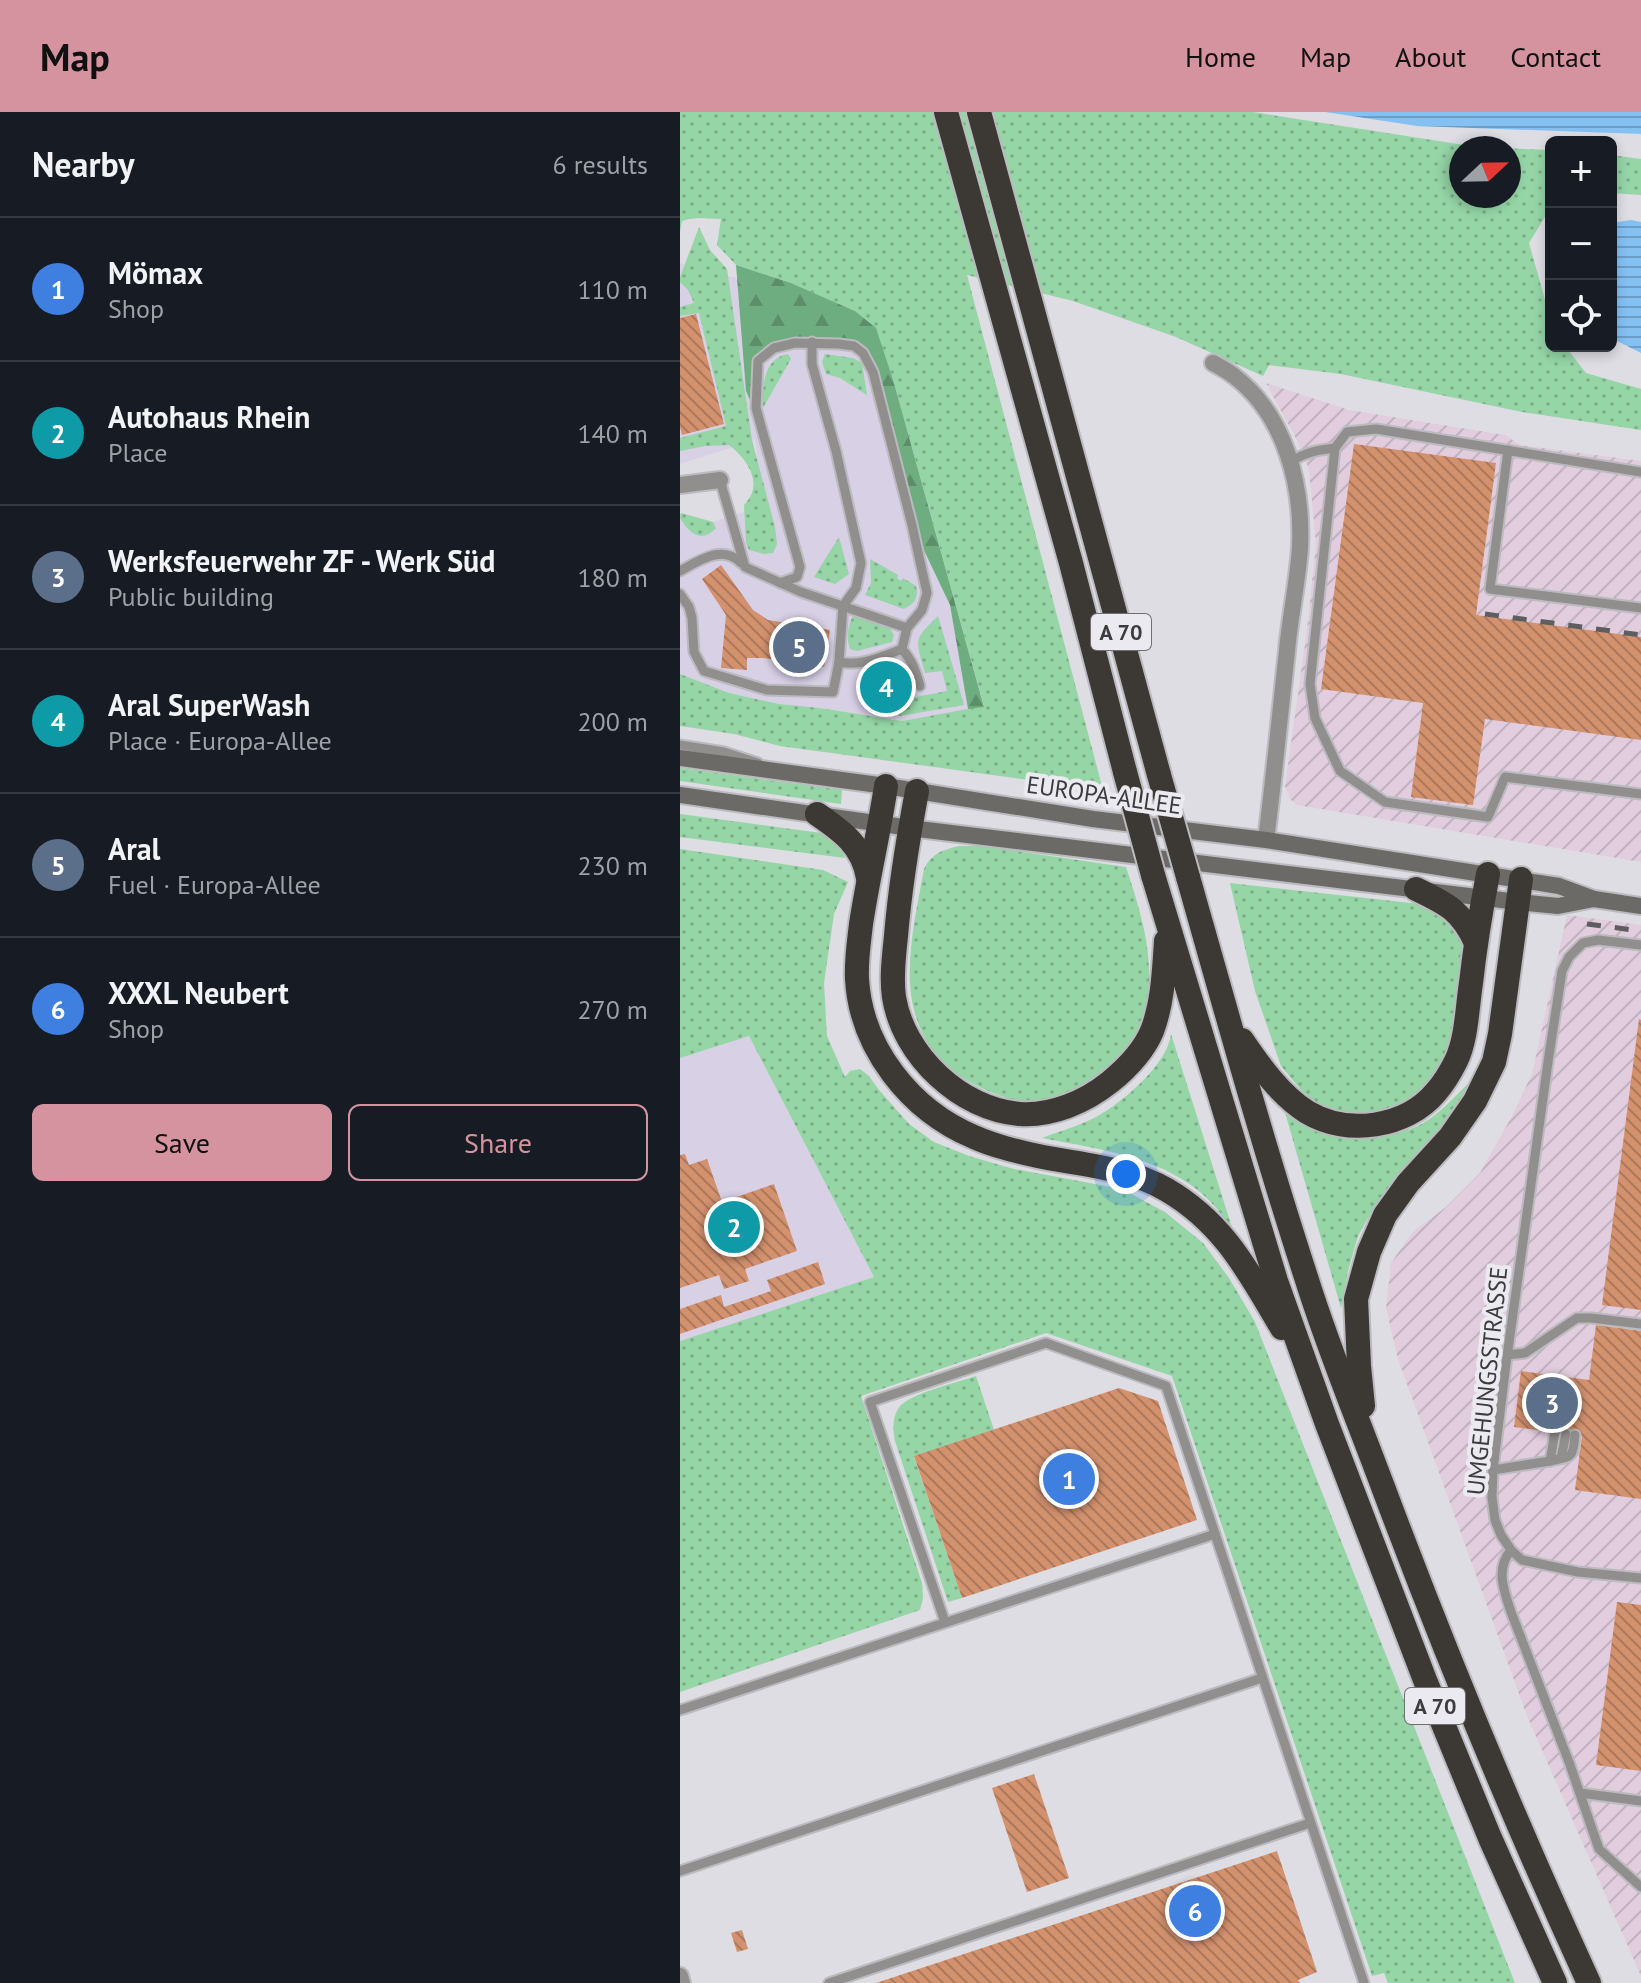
<!DOCTYPE html>
<meta charset="utf-8">
<style>
body{margin:0;font-family:"PT Sans",sans-serif;background:#242831;color:#f1f3f6}
.controls{position:absolute;right:24px;top:24px;display:grid;overflow:hidden;border-radius:12px;box-shadow:0 4px 12px #0003}
.controls button{width:72px;height:72px;display:grid;place-items:center;padding:0;border:0;border-bottom:2px solid #363941;background:#171b24;color:#f1f3f6;font:40px sans-serif}
.compass{position:absolute;left:769px;top:24px;width:72px;height:72px;border-radius:50%;background:#171b24;box-shadow:0 4px 12px #0003;rotate:68deg}
.you{position:absolute;left:446px;top:1062px;width:28px;height:28px;margin:-20px;border:6px solid #fff;border-radius:50%;background:#1a73e8;box-shadow:0 0 0 12px #1a73e833}
.badge{display:grid;place-items:center;width:52px;height:52px;border-radius:50%;background:#d4939f;color:#fff;font-size:26px;font-weight:700}
.pin{position:absolute;translate:-50% -50%;border:4px solid #fff;box-shadow:0 2px 8px #0006}
.list{margin:0;padding:0;list-style:none}
h2{display:flex;justify-content:space-between;align-items:center;height:104px;margin:0;padding:0 32px;font-size:34px}
h2 small{font-size:26px;font-weight:400;color:#9ea1a6}
.list li{display:grid;grid-template-columns:52px 1fr auto;gap:24px;align-items:center;box-sizing:border-box;height:144px;padding:0 32px;border-top:2px solid #363941}
.list b{display:block;font-size:30px;white-space:nowrap}
.list p{margin:0;font-size:26px;white-space:nowrap;color:#9ea1a6}
.list em{font-size:26px;font-style:normal;color:#9ea1a6}
.actions{display:flex;gap:16px;padding:24px 32px}
.actions a{flex:1;padding:18px 0;border:2px solid #d4939f;border-radius:12px;text-align:center;font-size:28px;color:#d4939f}
.actions .main{background:#d4939f;color:#111}
.icon{flex:none;width:44px;height:44px;fill:none;stroke:currentColor;stroke-width:2;stroke-linecap:round;stroke-linejoin:round}
.map{position:relative;flex:none;width:961px;height:1871px;overflow:hidden}
header{display:flex;align-items:center;gap:48px;box-sizing:border-box;height:112px;padding:0 40px;background:#d4939f;color:#111}
header strong{font-size:38px}
nav{display:flex;gap:44px;margin-inline-start:auto;font-size:28px}
main{display:flex}
aside{flex:1;background:#171b24}
.map>svg:first-child{display:block}
.commercial{fill:#d8d0e5}
.industrial{fill:url(#industrial-furrows)}
.grass{fill:url(#grass-dots);fill-rule:evenodd}
.forest{fill:url(#forest-firs)}
.water{fill:url(#water-rules)}
.building{fill:url(#building-back-hatch)}
.lines{fill:none;stroke-linecap:round;stroke-linejoin:round}
.lane-casing{stroke:#bababf;stroke-width:13}
.street-casing{stroke:#bababf;stroke-width:20}
.secondary-casing{stroke:#bababf;stroke-width:20}
.highway-casing{stroke:#bababf;stroke-width:28}
.lane{stroke:#918f8d;stroke-width:9}
.street{stroke:#918f8d;stroke-width:16}
.secondary{stroke:#6c6a66;stroke-width:16}
.highway{stroke:#3c3935;stroke-width:24}
.rail{stroke:#5e5e60;stroke-width:5;stroke-dasharray:14 14;stroke-linecap:butt}
.highway-bridge-casing{stroke:#bababf;stroke-width:28;stroke-linecap:butt}
.highway-bridge{stroke:#3c3935;stroke-width:24}
.labels{text-anchor:middle;dominant-baseline:central;stroke-width:8;stroke-linejoin:round;paint-order:stroke}
.shield{fill:#ebeaf0;stroke:#707073;stroke-width:2}
.shield-label{font-size:22px;font-weight:bold;fill:#3c3c3e}
.street-label{font-size:24px;fill:#3c3c3e;stroke:#ebeaf0}
</style>
<header>
<strong>Map</strong>
<nav><a>Home</a><a>Map</a><a>About</a><a>Contact</a></nav>
</header>
<main>
<aside>
<h2>Nearby<small>6 results</small></h2>
<ul class="list">
<li><span class="badge" style="background:#3f7fe0">1</span><div><b>Mömax</b><p>Shop</p></div><em>110 m</em></li>
<li><span class="badge" style="background:#0f9aa8">2</span><div><b>Autohaus Rhein</b><p>Place</p></div><em>140 m</em></li>
<li><span class="badge" style="background:#5c6f8a">3</span><div><b>Werksfeuerwehr ZF - Werk Süd</b><p>Public building</p></div><em>180 m</em></li>
<li><span class="badge" style="background:#0f9aa8">4</span><div><b>Aral SuperWash</b><p>Place · Europa-Allee</p></div><em>200 m</em></li>
<li><span class="badge" style="background:#5c6f8a">5</span><div><b>Aral</b><p>Fuel · Europa-Allee</p></div><em>230 m</em></li>
<li><span class="badge" style="background:#3f7fe0">6</span><div><b>XXXL Neubert</b><p>Shop</p></div><em>270 m</em></li>
</ul>
<div class="actions"><a class="main">Save</a><a>Share</a></div>
</aside>
<div class="map">
<svg width="961" height="1871" viewBox="0 0 961 1871">
<defs>
<pattern id="industrial-furrows" width="10" height="10" patternUnits="userSpaceOnUse" patternTransform="scale(2)"><rect width="10" height="10" fill="#e1cddd"/><path d="M-1 1l2-2M0 10L10 0M9 11l2-2" fill="none" stroke="#c2b1bf"/></pattern>
<pattern id="grass-dots" width="8" height="8" patternUnits="userSpaceOnUse" patternTransform="scale(2)"><rect width="8" height="8" fill="#95d5a6"/><path d="M2 2h.1M6 6h.1" fill="none" stroke="#7bae89" stroke-width="1.8" stroke-linecap="round"/></pattern>
<pattern id="forest-firs" width="22" height="20" patternUnits="userSpaceOnUse" patternTransform="scale(2)"><rect width="22" height="20" fill="#6dad7f"/><path d="M5 1l3.5 6h-7zM16 11l3.5 6h-7z" fill="#5b8e69"/></pattern>
<pattern id="water-rules" width="6" height="5" patternUnits="userSpaceOnUse" patternTransform="scale(2)"><rect width="6" height="5" fill="#84c1f2"/><path d="M0 2.5h6" fill="none" stroke="#6d9ec5"/></pattern>
<pattern id="building-back-hatch" width="6" height="6" patternUnits="userSpaceOnUse" patternTransform="scale(2)"><rect width="6" height="6" fill="#d3916e"/><path d="M-1 5l2 2M0 0l6 6M5-1l2 2" fill="none" stroke="#ac785c"/></pattern>
</defs>
<rect width="100%" height="100%" fill="#dedde3"/>
<!-- commercial -->
<g class="commercial">
<polygon points="0,151 116,182 192,220 270,493 288,597 222,609 140,596 99,592 49,581 0,562 0,401 33,410 64,400 81,374 75,328 0,352"/>
<polygon points="69,924 194,1165 0,1229 0,946"/>
</g>
<!-- industrial -->
<g class="industrial">
<polygon points="586,271 669,298 825,323 840,333 961,349 961,750 617,693 610,687 605,674 627,518 636,432 629,358 618,330"/>
<polygon points="887,803 961,813 961,1864 847,1604 718,1247 706,1196 711,1151 733,1120 766,1095 800,1061 832,1004 852,962"/>
</g>
<!-- grass -->
<g class="grass">
<path d="M 0,0 L 573,0 L 797,35 L 871,38 L 871,99 L 868,100 L 849,131 L 871,209 L 871,234 L 885,234 L 906,261 L 961,277 L 961,318 L 842,300 L 661,262 L 589,253 L 583,264 L 496,225 L 393,189 L 287,163 L 423,678 L 100,634 L 54,622 L 0,614 L 0,562 L 49,581 L 99,592 L 140,596 L 222,609 L 304,594 L 214,271 L 175,199 L 111,171 L 56,153 L 37,133 L 41,107 C 26,107 18,104 2,109 L 0,120 ZM 781,36 L 829,36 L 829,84 L 781,84 Z"/>
<polygon points="931,43 961,47 961,83 931,81"/>
<path d="M 19,115 L 30,138 L 47,157 L 72,328 L 95,415 L 97,432 L 93,441 L 84,442 L 69,438 L 66,431 L 64,393 C 85,372 67,347 49,333 L 25,334 L 0,339 L 0,326 L 46,314 L 19,201 L 0,204 L 0,195 L 14,191 L 8,178 L 0,170 L 0,165 Z"/>
<path d="M 108,242 L 111,247 L 83,296 C 82,276 83,246 108,242 Z"/>
<polygon points="145,242 173,246 182,251 187,283 160,266 146,262 142,250"/>
<path d="M 1,401 L 33,410 L 36,416 C 21,432 9,421 0,406 Z"/>
<polygon points="159,425 169,462 155,472 134,465"/>
<path d="M 190,447 L 218,463 L 217,466 L 221,469 L 223,466 L 236,474 C 239,486 234,492 224,497 L 185,483 L 191,471 Z"/>
<path d="M 180,503 L 210,517 L 214,523 L 212,530 L 177,539 L 170,537 C 166,527 168,513 173,504 Z"/>
<path d="M 258,504 L 284,593 L 220,604 L 196,593 L 223,582 L 226,587 L 267,579 L 262,559 L 245,561 C 236,527 232,529 258,504 Z"/>
<polygon points="0,656 162,678 161,692 0,669"/>
<path d="M 0,702 L 141,721 C 154,725 160,733 165,746 L 0,725 Z"/>
<path d="M 279,734 L 301,734 L 446,755 C 460,798 476,846 466,892 C 457,936 426,968 384,983 C 374,986 360,991 349,991 C 337,990 324,985 313,981 C 275,966 247,943 235,902 C 222,858 236,802 244,757 C 252,741 263,738 279,734 Z"/>
<polygon points="0,737 143,758 168,770 154,802 144,871 147,924 165,965 170,959 180,957 189,964 199,978 229,1012 254,1030 289,1044 334,1057 442,1077 485,1100 523,1131 549,1166 575,1210 835,1871 708,1871 704,1861 692,1864 492,1264 366,1221 181,1284 242,1471 243,1486 240,1498 0,1580 0,1229 194,1165 69,924 0,946"/>
<polygon points="550,771 749,793 779,812 788,842 770,938 755,970 717,996 679,1004 659,1001 639,993 626,984 601,954 575,879"/>
<path d="M 491,922 L 555,1125 C 519,1050 435,1040 362,1026 C 380,1019 399,1014 416,1005 C 442,991 488,952 491,922 Z"/>
<path d="M 790,970 L 766,1011 L 696,1092 L 678,1124 L 668,1159 L 661,1196 L 602,990 C 616,1002 630,1015 647,1022 C 672,1032 721,1024 743,1011 C 761,1001 776,983 790,970 Z"/>
<path d="M 296,1264 L 314,1318 L 234,1345 L 282,1486 L 268,1490 L 215,1329 C 213,1319 212,1307 218,1297 C 228,1281 277,1271 296,1264 Z"/>
</g>
<!-- forest -->
<polygon class="forest" points="56,153 111,171 175,199 196,216 214,271 304,595 288,597 270,493 232,413 193,248 155,230 108,231 90,243 75,261 73,295 66,279"/>
<!-- water -->
<g class="water">
<polygon points="645,0 961,0 961,22 737,14"/>
<polygon points="951,108 961,110 961,241 931,226 931,111"/>
</g>
<!-- building -->
<g class="building">
<polygon points="16,202 44,312 2,323 0,315 0,206"/>
<polygon points="674,332 816,351 796,503 961,525 961,628 805,607 793,693 731,685 743,591 641,577"/>
<polygon points="41,453 73,498 88,508 150,518 144,555 83,546 67,546 67,558 41,556 46,503 22,467"/>
<polygon points="220,564 224,579 192,587 188,572"/>
<polygon points="959,907 961,908 961,1198 922,1193"/>
<polygon points="5,1042 9,1053 27,1047 42,1090 94,1072 117,1139 65,1157 69,1169 44,1177 39,1163 0,1176 0,1043"/>
<polygon points="138,1150 145,1172 0,1222 0,1197 41,1183 44,1195 91,1179 87,1168"/>
<polygon points="916,1213 961,1219 961,1387 895,1378 902,1324 834,1315 841,1259 909,1268"/>
<polygon points="439,1276 478,1289 517,1408 282,1486 234,1344"/>
<polygon points="937,1490 961,1493 961,1659 916,1653"/>
<polygon points="354,1662 389,1766 347,1780 312,1676"/>
<polygon points="597,1739 637,1860 618,1868 620,1871 196,1871"/>
<polygon points="62,1818 68,1837 57,1840 51,1821"/>
</g>
<g class="lines">
<!-- lane casing -->
<g class="lane-casing">
<g id="lane">
<polyline points="828,338 810,477 961,496"/>
<path d="M 611,350 C 625,340 638,338 655,336"/>
<polyline points="961,360 696,317 667,320 655,336 630,572 635,606 660,659 705,690 808,705 825,665 961,682"/>
<polyline points="40,368 65,455 121,480 227,516"/>
<path d="M 0,459 C 20,448 43,432 61,451"/>
<path d="M 100,471 L 117,465 L 120,455 L 76,296 L 78,249 L 94,236 L 115,231 L 159,232 L 174,234 L 183,241 L 193,260 L 232,413 L 247,481 L 242,498 L 227,516 L 222,537 C 203,544 180,555 159,550"/>
<polyline points="0,482 9,495 12,506 14,540 24,559 87,578 153,580 159,550 163,494 176,476 181,451 156,339 132,252 132,230"/>
<path d="M 222,537 C 233,550 235,557 240,574"/>
<polyline points="0,633 44,640 78,651"/>
<polyline points="961,833 918,828 903,831 889,845 882,859 868,950 826,1252 813,1358 812,1385 815,1408 821,1423 831,1438 842,1448 898,1460 961,1466"/>
<polyline points="827,1243 845,1241 897,1206 911,1206 961,1212"/>
<polyline points="881,1346 886,1322"/>
<path d="M 870,1349 C 892,1344 893,1347 895,1323"/>
<polyline points="813,1358 870,1349 875,1320"/>
<path d="M 831,1438 C 815,1457 824,1479 831,1500 L 889,1650 L 919,1737 L 961,1775"/>
<polyline points="265,1510 190,1290 366,1231 486,1274 684,1871"/>
<polyline points="0,1598 535,1422"/>
<polyline points="900,1681 961,1689"/>
<polyline points="0,1759 582,1566"/>
<polyline points="149,1871 630,1711"/>
</g>
</g>
<!-- street casing -->
<g class="street-casing">
<g id="street">
<path d="M 533,251 C 540,255 548,259 554,264 C 605,303 623,373 620,435 C 618,469 610,504 607,539 C 600,602 594,665 586,728"/>
<polyline points="0,373 40,368"/>
<polyline points="0,1864 2,1871"/>
</g>
</g>
<!-- secondary casing -->
<g class="secondary-casing">
<g id="secondary">
<polyline points="0,646 206,674 413,707 586,728 879,774 914,787 961,794"/>
<polyline points="0,683 230,716 838,790 878,794 914,787"/>
</g>
</g>
<!-- highway casing -->
<g class="highway-casing">
<g id="highway">
<polyline points="266,0 391,451 445,660"/>
<polyline points="299,0 479,663"/>
<path d="M 206,674 C 199,720 188,766 181,812 C 179,830 176,848 177,867 C 181,936 230,998 294,1025 C 314,1034 336,1039 358,1044 C 402,1053 447,1055 487,1078 C 545,1112 569,1161 602,1216"/>
<path d="M 237,679 C 228,727 220,775 216,824 C 214,844 211,865 214,885 C 223,943 281,998 340,1002 C 372,1004 405,990 430,970 C 446,957 464,938 472,919 C 483,890 484,859 486,829"/>
<path d="M 137,702 C 162,719 183,734 188,766"/>
<polyline points="473,763 596,1169 647,1312 745,1568 810,1726 875,1871"/>
<path d="M 508,765 C 546,899 583,1033 626,1165 C 648,1236 677,1305 703,1375 C 766,1543 834,1708 909,1871"/>
<path d="M 736,777 C 767,792 781,798 796,831"/>
<path d="M 562,928 C 579,953 600,983 627,1000 C 667,1024 726,1016 756,980 C 763,972 771,959 776,949 C 787,926 787,896 791,871 C 795,835 801,798 808,762"/>
<polyline points="683,1294 679,1254 676,1187 689,1140 705,1103 728,1071 770,1025 795,989 814,950 820,922 841,767"/>
</g>
</g>
<!-- lane -->
<use href="#lane" class="lane"/>
<!-- street -->
<use href="#street" class="street"/>
<!-- secondary -->
<use href="#secondary" class="secondary"/>
<!-- highway -->
<use href="#highway" class="highway"/>
<!-- rail -->
<g class="rail">
<polyline points="805,502 961,523"/>
<polyline points="907,812 961,819"/>
</g>
<!-- highway-bridge casing -->
<g class="highway-bridge-casing">
<g id="highway-bridge">
<polyline points="445,660 473,763"/>
<polyline points="479,663 508,765"/>
</g>
</g>
<!-- highway-bridge -->
<use href="#highway-bridge" class="highway-bridge"/>
</g>
<g class="labels">
<!-- shield labels -->
<g class="shield">
<rect x="411" y="502" width="60" height="36" rx="6"/>
<rect x="725" y="1576" width="60" height="36" rx="6"/>
</g>
<g class="shield-label">
<text x="441" y="520">A 70</text>
<text x="755" y="1594">A 70</text>
</g>
<!-- street labels -->
<g class="street-label">
<text transform="translate(424 683) rotate(8)">EUROPA-ALLEE</text>
<text transform="translate(807 1269) rotate(-84)">UMGEHUNGSSTRASSE</text>
</g>
</g>
</svg>
<div class="controls">
<button>+</button>
<button>−</button>
<button><svg class="icon" aria-label="locate" viewBox="0 0 24 24"><circle cx="12" cy="12" r="6"/><path d="M12 2v4M12 18v4M2 12h4M18 12h4"/></svg></button>
</div>
<svg class="compass" viewBox="-18 -18 36 36"><path d="M0-13l5 13h-10z" fill="#e53935"/><path d="M0 13l5-13h-10z" fill="#9ea1a6"/></svg>
<div class="you"></div>
<div class="pin badge" style="left:389px;top:1367px;background:#3f7fe0">1</div>
<div class="pin badge" style="left:54px;top:1115px;background:#0f9aa8">2</div>
<div class="pin badge" style="left:872px;top:1291px;background:#5c6f8a">3</div>
<div class="pin badge" style="left:206px;top:575px;background:#0f9aa8">4</div>
<div class="pin badge" style="left:119px;top:535px;background:#5c6f8a">5</div>
<div class="pin badge" style="left:515px;top:1799px;background:#3f7fe0">6</div>
</div>
</main>
